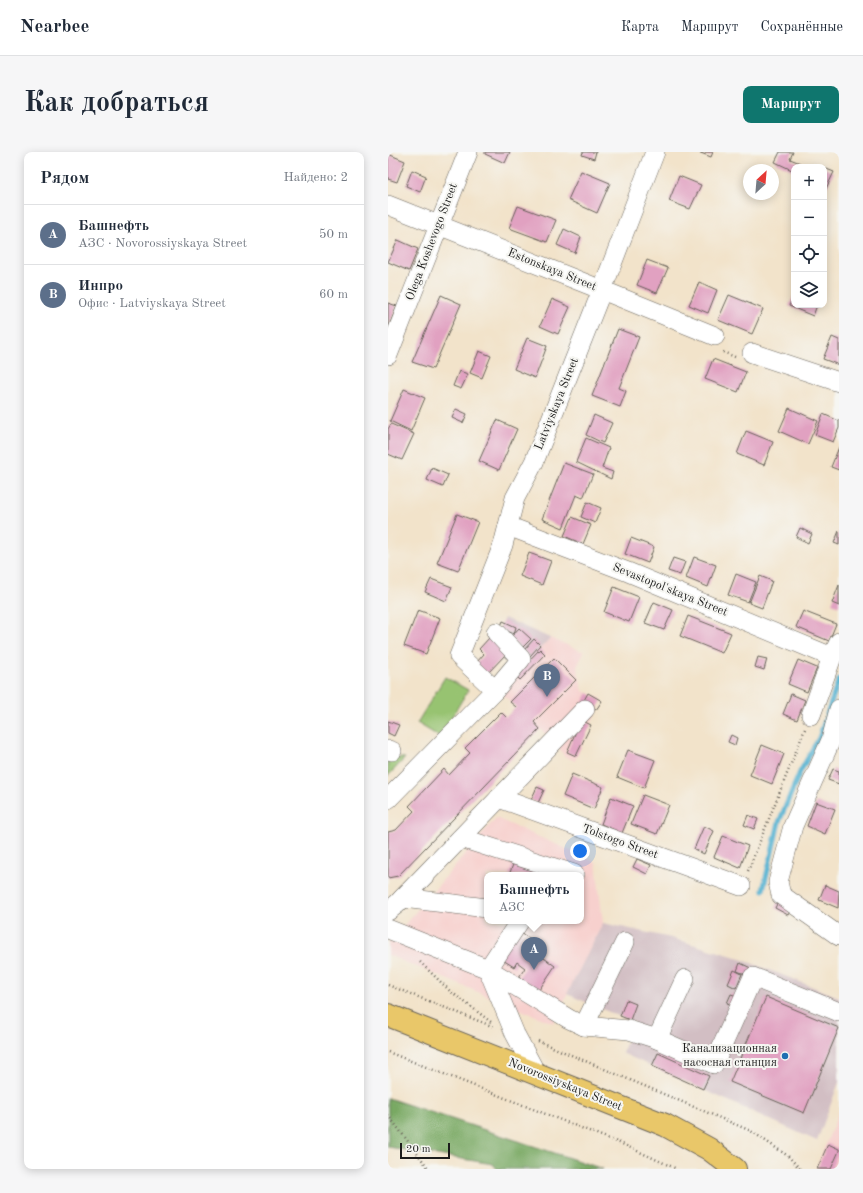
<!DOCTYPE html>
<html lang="ru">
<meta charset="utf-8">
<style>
body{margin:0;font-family:"Old Standard TT",serif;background:#f6f6f7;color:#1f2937}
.controls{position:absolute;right:12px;top:12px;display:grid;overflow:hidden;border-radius:8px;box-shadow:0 2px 10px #0003}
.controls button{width:36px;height:36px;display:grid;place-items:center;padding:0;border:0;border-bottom:1px solid #e0e1e3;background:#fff;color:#1f2937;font:20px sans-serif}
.compass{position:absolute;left:355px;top:12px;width:36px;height:36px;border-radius:50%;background:#fff;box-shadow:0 2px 10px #0003;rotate:26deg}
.scale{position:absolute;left:12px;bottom:10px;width:50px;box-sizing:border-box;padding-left:4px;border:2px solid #1c1c1c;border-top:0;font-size:11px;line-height:14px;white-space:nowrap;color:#1c1c1c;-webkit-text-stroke:3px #f6f6f2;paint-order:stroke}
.you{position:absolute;left:192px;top:699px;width:14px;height:14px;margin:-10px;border:3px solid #fff;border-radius:50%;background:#1a73e8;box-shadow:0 0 0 6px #1a73e833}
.badge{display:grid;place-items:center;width:26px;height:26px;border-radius:50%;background:#0f766e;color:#fff;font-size:13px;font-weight:700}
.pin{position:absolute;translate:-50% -33px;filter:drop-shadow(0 1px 2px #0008)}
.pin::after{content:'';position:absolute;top:21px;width:14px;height:12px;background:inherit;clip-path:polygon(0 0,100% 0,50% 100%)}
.popup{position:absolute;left:96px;top:720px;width:100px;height:52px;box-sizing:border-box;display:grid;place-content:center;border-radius:8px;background:#fff;filter:drop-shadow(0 1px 3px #0005);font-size:13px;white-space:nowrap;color:#747a83}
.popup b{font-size:15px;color:#1f2937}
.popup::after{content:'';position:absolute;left:50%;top:100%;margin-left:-8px;border:8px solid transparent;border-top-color:#fff}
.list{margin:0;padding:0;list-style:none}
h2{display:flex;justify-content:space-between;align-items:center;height:52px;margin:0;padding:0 16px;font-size:17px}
h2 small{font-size:13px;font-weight:400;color:#747a83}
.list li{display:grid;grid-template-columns:26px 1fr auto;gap:12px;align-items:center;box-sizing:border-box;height:60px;padding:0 16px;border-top:1px solid #e0e1e3}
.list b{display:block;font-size:15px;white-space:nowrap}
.list p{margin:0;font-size:13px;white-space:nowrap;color:#747a83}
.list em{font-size:13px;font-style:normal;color:#747a83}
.icon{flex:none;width:22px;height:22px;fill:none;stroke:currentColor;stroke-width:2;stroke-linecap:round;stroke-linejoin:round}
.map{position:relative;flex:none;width:451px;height:1017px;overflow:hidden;border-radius:8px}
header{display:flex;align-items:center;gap:24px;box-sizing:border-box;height:56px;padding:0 20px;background:#fff;border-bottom:1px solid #e0e1e3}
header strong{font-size:19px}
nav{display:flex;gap:22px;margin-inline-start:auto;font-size:14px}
.intro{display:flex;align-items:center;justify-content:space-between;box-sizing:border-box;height:96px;padding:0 24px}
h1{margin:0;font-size:28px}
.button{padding:10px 18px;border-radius:8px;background:#0f766e;color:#fff;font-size:14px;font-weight:700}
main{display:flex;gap:24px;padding:0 24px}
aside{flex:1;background:#fff;border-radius:8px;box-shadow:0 2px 10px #0003}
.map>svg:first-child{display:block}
.built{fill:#f7d0cd;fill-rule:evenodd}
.industrial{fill:#d2bec3}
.green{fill:#97c371;stroke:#5a7046}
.forest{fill:#79a963;stroke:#4a6240}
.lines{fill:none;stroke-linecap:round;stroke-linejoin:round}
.stream{stroke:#52b1d0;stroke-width:5}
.building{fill:#e1a1c1}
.minor-casing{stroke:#676259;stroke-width:20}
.major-casing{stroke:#676259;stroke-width:24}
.path{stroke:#676259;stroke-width:2.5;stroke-dasharray:1 3;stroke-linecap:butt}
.minor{stroke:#fff;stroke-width:19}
.major{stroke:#e9c769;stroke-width:22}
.poi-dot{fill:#1f6fb2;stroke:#f6f6f2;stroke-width:1.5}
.labels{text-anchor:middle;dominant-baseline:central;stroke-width:4;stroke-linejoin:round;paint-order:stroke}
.street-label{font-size:12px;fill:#1c1c1c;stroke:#f6f6f2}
.poi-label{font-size:12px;fill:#1c1c1c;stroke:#f6f6f2;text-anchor:end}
</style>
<header>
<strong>Nearbee</strong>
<nav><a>Карта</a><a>Маршрут</a><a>Сохранённые</a></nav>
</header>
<div class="intro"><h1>Как добраться</h1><a class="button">Маршрут</a></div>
<main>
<aside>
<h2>Рядом<small>Найдено: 2</small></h2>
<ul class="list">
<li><span class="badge" style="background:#5c6f8a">A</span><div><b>Башнефть</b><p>АЗС · Novorossiyskaya Street</p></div><em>50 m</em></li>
<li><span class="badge" style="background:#5c6f8a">B</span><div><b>Инпро</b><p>Офис · Latviyskaya Street</p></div><em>60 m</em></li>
</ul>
</aside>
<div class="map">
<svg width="451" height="1017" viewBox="0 0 451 1017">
<rect width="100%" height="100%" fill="#f6f6f2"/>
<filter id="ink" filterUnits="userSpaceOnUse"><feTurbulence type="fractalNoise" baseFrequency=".025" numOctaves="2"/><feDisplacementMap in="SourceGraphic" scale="8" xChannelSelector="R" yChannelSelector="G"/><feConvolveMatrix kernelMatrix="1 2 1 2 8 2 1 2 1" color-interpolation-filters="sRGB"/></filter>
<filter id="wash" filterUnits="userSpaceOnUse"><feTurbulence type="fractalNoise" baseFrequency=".012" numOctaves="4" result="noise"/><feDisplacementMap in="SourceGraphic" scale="16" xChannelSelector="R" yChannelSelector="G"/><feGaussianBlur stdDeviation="0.9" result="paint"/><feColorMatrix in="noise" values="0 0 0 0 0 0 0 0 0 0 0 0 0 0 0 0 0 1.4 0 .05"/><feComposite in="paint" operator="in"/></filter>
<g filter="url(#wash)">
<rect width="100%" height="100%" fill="#f2e3ca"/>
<!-- built -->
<g class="built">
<polygon points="162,486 196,500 189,515 195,539 214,547 187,609 176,604 170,594 129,554 128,555 111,539"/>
<path d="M 108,666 L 208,710 L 215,771 L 165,871 L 0,803 L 0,792 ZM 99,723 L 193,723 L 193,769 L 99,769 Z"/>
<polygon points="451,959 451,1017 428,1017"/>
</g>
<!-- industrial -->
<g class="industrial">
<polygon points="116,466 162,486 142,507 111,478"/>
<polygon points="215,771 283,786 345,804 451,845 451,930 429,989 234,901 247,871 179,842"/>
</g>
<!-- green -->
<g class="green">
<polygon points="57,525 80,538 52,585 29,571"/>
<polygon points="0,606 17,606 0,624"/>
</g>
<!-- forest -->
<polygon class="forest" points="0,946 215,1017 109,1017 105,1012 0,995"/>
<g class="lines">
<!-- stream -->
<polyline class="stream" points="375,738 391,670 412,620 431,586 451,527"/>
</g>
<g id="blocks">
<!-- building -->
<g class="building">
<polygon points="97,0 122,0 117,11 97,2"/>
<polygon points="195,0 208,0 206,7 194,3"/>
<polygon points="310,0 325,0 323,5"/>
<polygon points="392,0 405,0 402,7 412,11 410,15 406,15 406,19 387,10"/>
<polygon points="0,2 17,9 9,30 0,27"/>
<polygon points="436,16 446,20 436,41"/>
<polygon points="24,18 38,24 32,40 18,34"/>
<polygon points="193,19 222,31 209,61 180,48"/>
<polygon points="291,24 313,33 302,57 281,49"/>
<polygon points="130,54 168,68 159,90 121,76"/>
<polygon points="176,77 193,85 187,101 169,93"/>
<polygon points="10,88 30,97 21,119 0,110"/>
<polygon points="259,108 280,116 269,141 249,133"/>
<polygon points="311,130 329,138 320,161 301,153"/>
<polygon points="53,143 73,152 45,217 24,210"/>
<polygon points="341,143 375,157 364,182 330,168"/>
<polygon points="406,143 406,153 429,153 425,164 401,154"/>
<polygon points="164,147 182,155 170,182 152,174"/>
<polygon points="0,151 9,154 0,176"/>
<polygon points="230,177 251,185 231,236 238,239 232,255 204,244"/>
<polygon points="444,185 451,188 451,213 435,207"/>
<polygon points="139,186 159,194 147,226 126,217"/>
<polygon points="91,199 103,204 94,226 82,221"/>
<polygon points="325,207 358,220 350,240 317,227"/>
<polygon points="71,219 80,222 73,237 65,234"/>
<polygon points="16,237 37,246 23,279 2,269"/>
<polygon points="401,256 430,269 420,292 391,279"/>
<polygon points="68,257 79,262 75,271 64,266"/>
<polygon points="435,262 451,269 451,276 445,290 427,283"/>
<polygon points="206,263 224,271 215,291 198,283"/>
<polygon points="109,268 129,277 111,318 91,309"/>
<polygon points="3,272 26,282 14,308 0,302 0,277"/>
<polygon points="358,279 385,290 376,313 349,302"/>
<polygon points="198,286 221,296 214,316 225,320 223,327 188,310"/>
<polygon points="451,295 451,318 443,315"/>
<polygon points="176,311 205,322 195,346 188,343 175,376 154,367"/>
<polygon points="44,316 60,323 55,335 39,328"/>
<polygon points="199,350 213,356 207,371 193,365"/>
<polygon points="69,362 90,370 70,419 49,411"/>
<polygon points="184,365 203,373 195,392 176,384"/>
<polygon points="412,376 424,382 420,391 408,385"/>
<polygon points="451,379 451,393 446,391"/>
<polygon points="243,386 266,395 260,411 237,402"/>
<polygon points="141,401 163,409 154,433 132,424"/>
<polygon points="306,405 328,413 320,435 298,426"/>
<polygon points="285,406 297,410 292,423 280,419"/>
<polygon points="348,422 368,430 360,450 340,443"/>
<polygon points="372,424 384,429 374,456 361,451"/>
<polygon points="43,427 64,435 58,449 37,440"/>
<polygon points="451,433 451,454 444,451"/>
<polygon points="226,435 251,445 241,470 216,460"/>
<polygon points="266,450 285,458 276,478 257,471"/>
<polygon points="30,458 52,466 38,502 16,494"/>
<polygon points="415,459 448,472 441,489 408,475"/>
<polygon points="300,464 343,481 334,501 292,484"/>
<polygon points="115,469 128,475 126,482 112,476"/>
<polygon points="131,476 143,487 134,496 122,486"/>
<polygon points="102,485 119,501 99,522 88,511 96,502 91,497"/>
<polygon points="146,487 152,493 142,504 136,498"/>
<polygon points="152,497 157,502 132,528 127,523"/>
<polygon points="370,505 379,507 376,518 367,515"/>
<polygon points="166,506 188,528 146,570 152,577 10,724 0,726 0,680 8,678 26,659 21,654 56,617 61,623 82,601 77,596 113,560 118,565 128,555 122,550"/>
<polygon points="410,508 429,516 419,540 400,532"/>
<polygon points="200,541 214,549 208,558 195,550"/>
<polygon points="403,542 417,548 409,568 395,562"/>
<polygon points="193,568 203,573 188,604 179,600"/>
<polygon points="0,569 11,573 6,584 0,581"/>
<polygon points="343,583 349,586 347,593 340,590"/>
<polygon points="374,593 396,602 384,632 362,623"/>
<polygon points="240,598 267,608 256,636 229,625"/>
<polygon points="445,617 451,619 451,632 440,628"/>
<polygon points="184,622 215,635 206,657 175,644"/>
<polygon points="149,635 156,638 150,651 143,648"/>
<polygon points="255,643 281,653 269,682 243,672"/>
<polygon points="223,645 245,654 234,681 213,672"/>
<polygon points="428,650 447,657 437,682 419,674"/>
<polygon points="360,663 370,667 366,677 356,673"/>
<polygon points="316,674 326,679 316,702 306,697"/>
<polygon points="335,684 360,694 352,716 326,705"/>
<polygon points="249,707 263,713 259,722 245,715"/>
<polygon points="126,710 157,721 156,723 121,723"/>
<polygon points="437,733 451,739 450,756 431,748"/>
<polygon points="391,748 404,756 400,763 387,756"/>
<polygon points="128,778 144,788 141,793 150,799 149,801 167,814 151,838 131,825 137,816 129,810 126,815 110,805"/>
<polygon points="352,811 365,817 362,824 349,819"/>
<polygon points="346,818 354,822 348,836 340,832"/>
<polygon points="343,842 349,844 344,853 339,851"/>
<polygon points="378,845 451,876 416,961 342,930"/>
<polygon points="238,848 248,852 242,868 232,864"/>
<polygon points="270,901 321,924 315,937 264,914"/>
<polygon points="440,992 451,997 451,999 443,1017 429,1017"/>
</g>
</g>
</g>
<g filter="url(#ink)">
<use href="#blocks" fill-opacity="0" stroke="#676259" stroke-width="1"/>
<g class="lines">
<!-- minor casing -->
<g class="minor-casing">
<g id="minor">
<polyline points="0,53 214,138 327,184"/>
<polyline points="364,201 451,230"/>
<polyline points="0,203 80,0"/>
<polyline points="120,374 240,420 444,505"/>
<polyline points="107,538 133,507 108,480"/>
<polyline points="451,557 443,588 405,674 390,730 393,743 451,784"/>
<polyline points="423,563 444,505 451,490"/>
<polyline points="0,598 4,599"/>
<polyline points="111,646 353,734"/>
<polyline points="0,647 107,538 71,504 115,393 127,346 146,310 214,138 267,0"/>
<polyline points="73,686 186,722"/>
<polyline points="15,746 99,756"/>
<polyline points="0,759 9,752 197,557"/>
<polyline points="129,769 131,770 100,817 181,867 196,874 241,878 269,887 326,912 365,825 451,860"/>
<polyline points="0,777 100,817 127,882 148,921"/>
<polyline points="196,874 237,790"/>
<polyline points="269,887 297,827"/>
</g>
</g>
<!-- major casing -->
<g class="major-casing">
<polyline id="major" points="0,863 277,973 321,997 347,1017"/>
</g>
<!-- path -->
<g class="path">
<polyline points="335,200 347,205"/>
<polyline points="360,719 417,577"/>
<polyline points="32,810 62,839 103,870"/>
<polyline points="0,833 106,875"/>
<polyline points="150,889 363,979 400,1004 412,1017"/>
<polyline points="0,900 234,992 289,1017"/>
<polyline points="0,963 41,1017"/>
</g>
<!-- minor -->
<use href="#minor" class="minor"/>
<!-- major -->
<use href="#major" class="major"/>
</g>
</g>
<!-- markers -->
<circle class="poi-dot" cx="397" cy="904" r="4"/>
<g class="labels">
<!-- street labels -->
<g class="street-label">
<text transform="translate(44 90) rotate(-69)">Olega Koshevogo Street</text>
<text transform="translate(164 118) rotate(22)">Estonskaya Street</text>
<text transform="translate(169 252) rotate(-68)">Latviyskaya Street</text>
<text transform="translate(282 438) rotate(22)">Sevastopol'skaya Street</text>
<text transform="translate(232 690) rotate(20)">Tolstogo Street</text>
<text transform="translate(177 933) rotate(22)">Novorossiyskaya Street</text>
</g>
<!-- poi labels -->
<g class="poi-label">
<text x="389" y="897">Канализационная<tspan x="389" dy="14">насосная станция</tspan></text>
</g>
</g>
</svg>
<div class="controls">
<button>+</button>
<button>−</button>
<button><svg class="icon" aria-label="locate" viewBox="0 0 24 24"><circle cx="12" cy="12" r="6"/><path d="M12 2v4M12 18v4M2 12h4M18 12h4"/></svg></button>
<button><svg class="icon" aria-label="layers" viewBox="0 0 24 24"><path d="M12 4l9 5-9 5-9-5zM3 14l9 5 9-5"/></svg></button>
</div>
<svg class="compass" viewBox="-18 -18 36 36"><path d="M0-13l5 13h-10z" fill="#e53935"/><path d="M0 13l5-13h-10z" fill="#747a83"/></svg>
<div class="scale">20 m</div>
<div class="you"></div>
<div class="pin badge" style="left:146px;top:818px;background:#5c6f8a">A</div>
<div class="popup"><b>Башнефть</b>АЗС</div>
<div class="pin badge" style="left:159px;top:545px;background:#5c6f8a">B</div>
</div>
</main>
